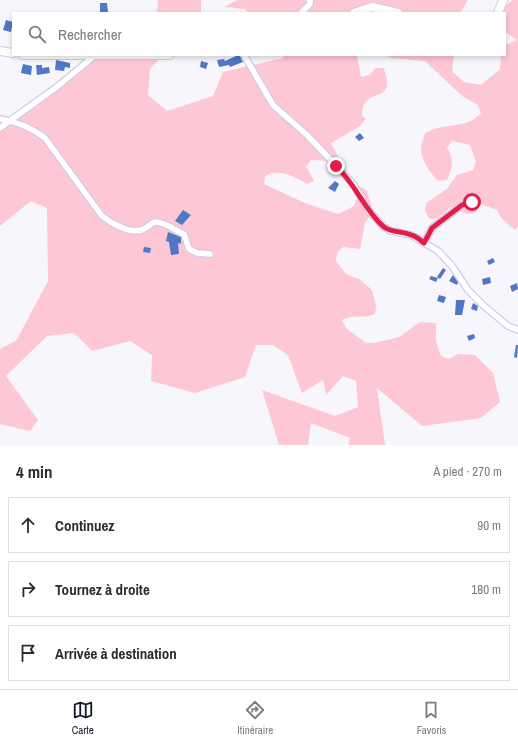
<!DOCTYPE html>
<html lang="fr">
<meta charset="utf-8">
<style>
body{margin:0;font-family:"Archivo Narrow",sans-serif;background:#f7f7f7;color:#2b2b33}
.stop{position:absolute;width:12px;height:12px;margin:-9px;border:3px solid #e11d48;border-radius:50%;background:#fff}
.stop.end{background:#e11d48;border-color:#fff;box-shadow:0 1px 4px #0008}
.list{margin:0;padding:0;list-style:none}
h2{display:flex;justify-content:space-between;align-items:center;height:52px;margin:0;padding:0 16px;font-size:17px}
h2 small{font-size:13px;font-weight:400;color:#7c7c81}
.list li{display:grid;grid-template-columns:26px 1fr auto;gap:12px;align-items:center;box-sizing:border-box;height:56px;margin:0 8px 8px;padding:0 8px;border:1px solid #e1e1e2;border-radius:0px}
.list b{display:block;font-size:15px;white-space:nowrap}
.list em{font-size:13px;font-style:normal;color:#7c7c81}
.icon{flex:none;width:22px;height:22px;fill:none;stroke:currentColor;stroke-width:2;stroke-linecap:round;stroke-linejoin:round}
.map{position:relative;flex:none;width:518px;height:445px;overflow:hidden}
.search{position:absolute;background:#fff;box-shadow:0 2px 6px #0003;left:12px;right:12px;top:12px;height:44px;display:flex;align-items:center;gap:10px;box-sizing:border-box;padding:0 14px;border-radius:0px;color:#7c7c81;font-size:15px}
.sheet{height:244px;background:#fff}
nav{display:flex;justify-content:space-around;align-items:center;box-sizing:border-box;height:56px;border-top:1px solid #e1e1e2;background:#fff;font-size:11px;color:#7c7c81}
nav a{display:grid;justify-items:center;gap:2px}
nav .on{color:#111827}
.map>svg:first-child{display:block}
.green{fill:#fdc7d5}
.building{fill:#5078c7}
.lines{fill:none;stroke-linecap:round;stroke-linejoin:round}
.street-casing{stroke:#d1cbe8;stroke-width:8}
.secondary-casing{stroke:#d1cbe8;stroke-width:10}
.street{stroke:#fff;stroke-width:5.5}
.secondary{stroke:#fff;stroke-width:8}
.route{stroke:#e11d48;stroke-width:5}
</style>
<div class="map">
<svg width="518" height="445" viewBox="0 0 518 445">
<rect width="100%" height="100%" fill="#f7f6fc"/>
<!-- green -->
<g class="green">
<polygon points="158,0 201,0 201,13 157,13"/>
<polygon points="237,0 468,0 460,13 322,13 300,11 297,13 249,13 245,9 224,7"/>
<path d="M 512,0 L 518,0 L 518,227 L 515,230 L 501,218 L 497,210 L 480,204 L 476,212 L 467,214 L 451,207 L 438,218 L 430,219 L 425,211 L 426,203 L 447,189 L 457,175 L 473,170 L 476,162 L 470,145 L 452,141 L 447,148 C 454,158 453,169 447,180 L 438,181 C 431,174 421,160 421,149 C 421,144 424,138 425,133 C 444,122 466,130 481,113 L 478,105 L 462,96 L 425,61 L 390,58 L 386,55 L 454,55 L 452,71 L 464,82 L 481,85 L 500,69 L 501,55 L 505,55 L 505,45 L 517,40 L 505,32 L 505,13 L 497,13 Z"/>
<path d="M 92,55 L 163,55 L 150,69 L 148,95 L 167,111 L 213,96 L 223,72 L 283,58 L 284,55 L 357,55 L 361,77 L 369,75 L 376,68 L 384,68 C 385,73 387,78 387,83 C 387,101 362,89 362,115 L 366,119 L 360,126 L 331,143 L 339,158 L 334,166 L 328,161 L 311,160 L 306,166 L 314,181 L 307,184 C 294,177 280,168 265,176 L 264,184 L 305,203 L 338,214 L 354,206 L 361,187 L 367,191 L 372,208 L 370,216 L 365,223 L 360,249 L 343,247 L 337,253 L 336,261 L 346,274 L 359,279 L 372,290 L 376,306 L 375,314 C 363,319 353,314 342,320 L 346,328 L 366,343 L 374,343 L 399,337 L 420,322 L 436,323 L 436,341 L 441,356 L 449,359 L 458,354 L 475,355 L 493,373 L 500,402 L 481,418 L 422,426 L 377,388 L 385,445 L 348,445 L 350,438 L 311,423 L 308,445 L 279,445 L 262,390 L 335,416 L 358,407 L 356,381 L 343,376 L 326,395 L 323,380 L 302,393 L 288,355 L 273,345 L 256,345 L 245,377 L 195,393 L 151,381 L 152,355 L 130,341 L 92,351 L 74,333 L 47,336 L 6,376 L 38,420 L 30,431 L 0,424 L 0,349 L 16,341 L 48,281 L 47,208 L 31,201 L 0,226 L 0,127 Z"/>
</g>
<!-- building -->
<g class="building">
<polygon points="100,3 107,3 108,12 100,13"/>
<polygon points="6,20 13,22 11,32 3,30"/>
<polygon points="236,56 240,56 243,62 230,67 229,65 219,67 217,60 224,59 225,61"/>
<polygon points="56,60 70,63 70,68 65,67 64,71 55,70"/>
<polygon points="201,61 208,63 206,69 200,67"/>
<polygon points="23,64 32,66 31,75 21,73"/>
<polygon points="36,65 42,65 42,68 49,67 50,73 37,75"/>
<polygon points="360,133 364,138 359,141 355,137"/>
<polygon points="335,181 339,184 335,192 328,188"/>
<polygon points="183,210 191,215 182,225 175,221"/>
<polygon points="168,232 181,237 181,244 178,243 179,254 171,255 169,242 166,241"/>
<polygon points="144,247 151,248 150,253 143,252"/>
<polygon points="493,258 495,262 489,265 487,261"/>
<polygon points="443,268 446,270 440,279 437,277"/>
<polygon points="453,275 458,282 457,285 449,281"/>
<polygon points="431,276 438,278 436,282 429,279"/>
<polygon points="490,277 491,283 483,285 482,279"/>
<polygon points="517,283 518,289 512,292 510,286"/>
<polygon points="439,295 446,297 444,303 437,301"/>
<polygon points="456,300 465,300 462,315 455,315"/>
<polygon points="473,303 478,306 477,311 471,309"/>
<polygon points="474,334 475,338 469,341 467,336"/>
<polygon points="516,345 518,345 517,358 514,357"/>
</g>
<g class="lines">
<!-- street casing -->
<g class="street-casing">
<g id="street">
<polyline points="301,13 310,4 310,0"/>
<polyline points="244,55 273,105 307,135 343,173 354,185 369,211 384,227 391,231 411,235 438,251 452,266 468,290 484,306 508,326 518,330"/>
<path d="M 0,119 C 17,122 32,128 45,138 L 102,216 C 111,223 129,234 142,230 C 147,228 151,223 155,222 C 164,221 176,231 184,234 L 189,249 L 197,253 L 210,254"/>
<polyline points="0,128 58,86 94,56"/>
<polyline points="424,243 432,228 462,205 472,202"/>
</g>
</g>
<!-- secondary casing -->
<g class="secondary-casing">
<g id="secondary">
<polyline points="354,13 372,7 398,13"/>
<polyline points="498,13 503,0"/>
<polyline points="0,51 13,53"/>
<polyline points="23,55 169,55"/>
</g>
</g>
<!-- street -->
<use href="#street" class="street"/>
<!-- secondary -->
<use href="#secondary" class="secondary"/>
</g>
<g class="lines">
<!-- route -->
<path class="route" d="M 336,166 C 356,184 364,210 384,227 C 392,233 402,231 411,235 C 416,236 420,240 424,243 L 432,228 L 462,205 L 472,202"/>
</g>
</svg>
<div class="stop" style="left:472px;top:202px"></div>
<div class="stop end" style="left:336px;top:166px"></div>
<div class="search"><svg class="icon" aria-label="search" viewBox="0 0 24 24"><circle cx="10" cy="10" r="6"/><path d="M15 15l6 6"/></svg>Rechercher</div>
</div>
<section class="sheet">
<h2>4 min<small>À pied · 270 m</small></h2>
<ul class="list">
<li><svg class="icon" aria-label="ahead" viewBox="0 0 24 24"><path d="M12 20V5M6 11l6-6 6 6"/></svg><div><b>Continuez</b></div><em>90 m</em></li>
<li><svg class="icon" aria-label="right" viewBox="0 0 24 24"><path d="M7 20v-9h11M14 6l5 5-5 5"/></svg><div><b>Tournez à droite</b></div><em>180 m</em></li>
<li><svg class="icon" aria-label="arrive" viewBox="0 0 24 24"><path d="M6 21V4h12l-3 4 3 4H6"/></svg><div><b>Arrivée à destination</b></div></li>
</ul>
</section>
<nav>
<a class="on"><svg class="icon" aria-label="map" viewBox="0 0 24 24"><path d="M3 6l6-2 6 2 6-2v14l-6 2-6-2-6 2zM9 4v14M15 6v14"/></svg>Carte</a>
<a><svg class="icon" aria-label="directions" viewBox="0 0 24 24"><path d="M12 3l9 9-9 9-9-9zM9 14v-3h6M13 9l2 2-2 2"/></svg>Itinéraire</a>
<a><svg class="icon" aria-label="saved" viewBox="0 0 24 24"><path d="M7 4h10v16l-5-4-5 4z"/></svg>Favoris</a>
</nav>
